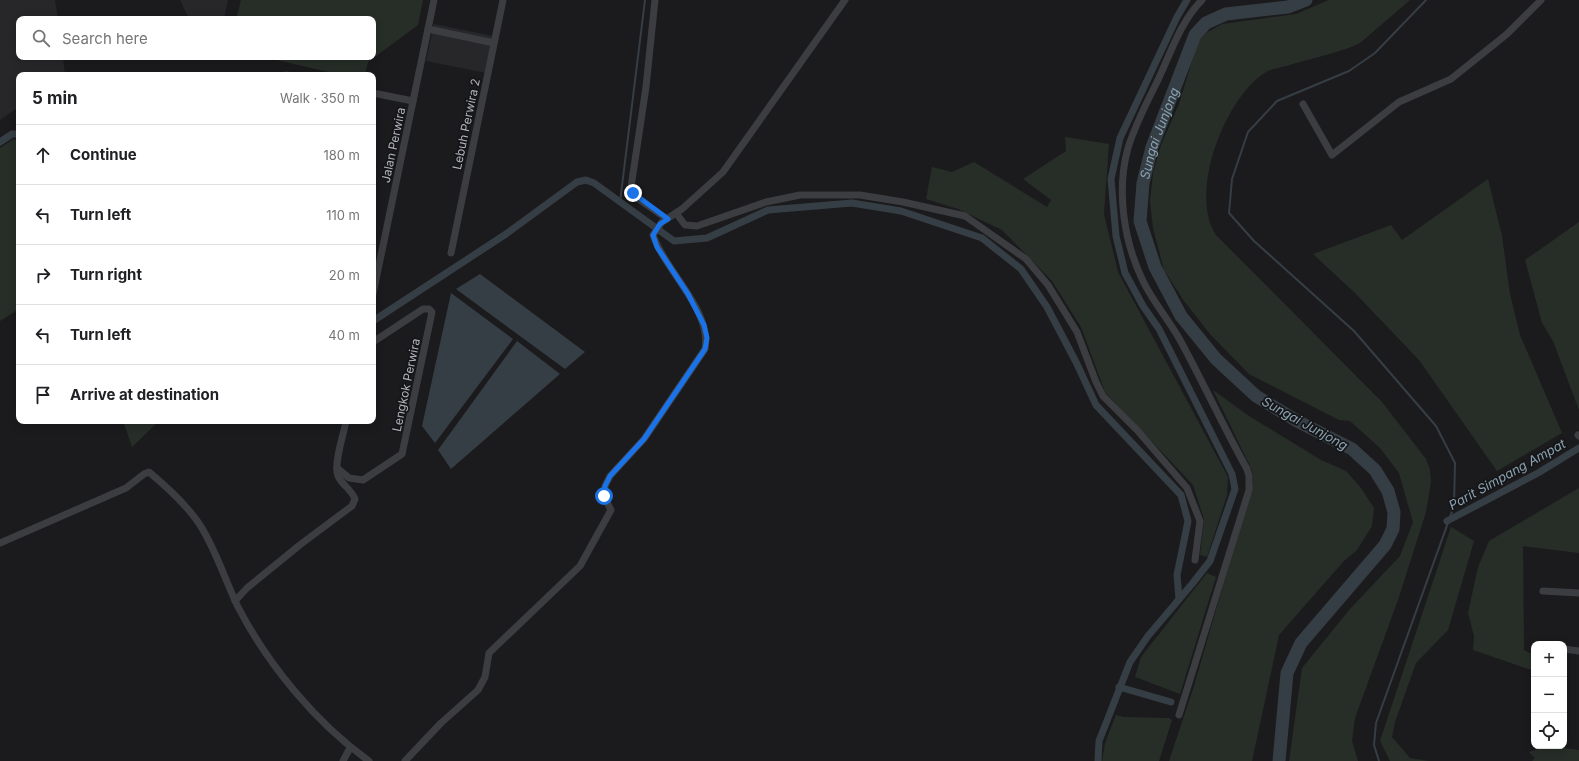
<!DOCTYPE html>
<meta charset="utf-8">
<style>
body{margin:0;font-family:Inter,sans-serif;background:#f2f2f2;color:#202124}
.controls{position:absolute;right:12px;bottom:12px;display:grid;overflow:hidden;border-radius:8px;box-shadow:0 2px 10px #0003}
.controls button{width:36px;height:36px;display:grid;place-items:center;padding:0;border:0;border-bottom:1px solid #e0e0e0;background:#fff;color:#202124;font:20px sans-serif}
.stop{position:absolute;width:12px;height:12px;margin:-9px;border:3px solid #1a73e8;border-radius:50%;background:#fff}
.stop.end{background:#1a73e8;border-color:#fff;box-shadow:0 1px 4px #0008}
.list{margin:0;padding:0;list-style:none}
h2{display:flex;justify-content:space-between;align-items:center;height:52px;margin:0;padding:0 16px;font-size:17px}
h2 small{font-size:13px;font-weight:400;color:#757577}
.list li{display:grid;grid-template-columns:26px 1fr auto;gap:12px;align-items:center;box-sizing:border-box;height:60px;padding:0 16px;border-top:1px solid #e0e0e0}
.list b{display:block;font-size:15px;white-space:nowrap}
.list em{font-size:13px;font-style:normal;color:#757577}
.icon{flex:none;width:22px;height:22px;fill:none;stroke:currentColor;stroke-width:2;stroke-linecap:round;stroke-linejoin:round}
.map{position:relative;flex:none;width:1579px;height:761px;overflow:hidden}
.search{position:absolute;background:#fff;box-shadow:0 2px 10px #0003;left:16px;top:16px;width:360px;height:44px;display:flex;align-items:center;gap:10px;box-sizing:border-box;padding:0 14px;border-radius:8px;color:#757577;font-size:15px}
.panel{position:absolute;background:#fff;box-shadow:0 2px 10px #0003;left:16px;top:72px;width:360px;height:352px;border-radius:8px}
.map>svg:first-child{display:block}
.built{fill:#27272a}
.green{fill:#272e28}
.water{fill:#363e45}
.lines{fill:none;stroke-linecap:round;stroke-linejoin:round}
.stream{stroke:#363e45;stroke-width:2}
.canal{stroke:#363e45;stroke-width:7}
.river{stroke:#363e45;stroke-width:13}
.street{stroke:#3c3d41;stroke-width:7}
.route{stroke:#1a73e8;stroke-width:5}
.labels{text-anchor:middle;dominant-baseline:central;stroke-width:3.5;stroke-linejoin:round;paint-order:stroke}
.street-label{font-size:12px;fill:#afb3bb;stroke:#161618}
.water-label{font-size:13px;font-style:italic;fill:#8aa2b1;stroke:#161618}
</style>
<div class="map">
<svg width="1579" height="761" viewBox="0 0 1579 761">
<rect width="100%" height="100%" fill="#1b1b1d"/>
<!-- built -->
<g class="built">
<polygon points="0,0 55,0 58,19 19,19 19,57 63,57 65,75 19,75 19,112 16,109 0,120"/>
<polygon points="180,0 228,0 224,19 189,19"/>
<polygon points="434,24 493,36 486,73 426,61"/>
</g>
<!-- green -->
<g class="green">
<polygon points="241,0 423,0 418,25 368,62 365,75 341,75 264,57 373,57 373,19 236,19"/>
<path d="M 1329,0 L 1410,0 C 1398,11 1385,21 1373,32 C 1368,36 1362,42 1356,45 C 1335,54 1308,59 1286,66 C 1279,68 1271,69 1266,72 C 1225,97 1188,193 1216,235 L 1382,402 L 1426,459 L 1430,470 L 1431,482 L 1426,512 L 1399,597 L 1355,718 L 1352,741 L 1358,761 L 1289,761 L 1302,668 L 1350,609 L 1400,556 L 1413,522 L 1399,473 L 1380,448 L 1350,421 L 1339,420 L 1249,374 L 1210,334 L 1184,301 L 1164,270 L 1153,228 L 1150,201 L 1153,173 L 1161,145 L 1179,104 L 1198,41 L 1206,33 L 1222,24 L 1296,14 Z"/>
<polygon points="1065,137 1109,144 1104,214 1118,272 1228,477 1227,495 1207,557 1200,555 1204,519 1193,485 1105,392 1081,327 1052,281 1002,230 958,209 926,199 932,167 952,172 974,162 1047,207 1051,200 1023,179 1066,151"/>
<polygon points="14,139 19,142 19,309 0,321 0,148"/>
<polygon points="1488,179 1502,236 1510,294 1520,335 1562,433 1497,471 1419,360 1355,293 1313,254 1391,225 1402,240"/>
<polygon points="1579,222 1579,410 1553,341 1542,323 1525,260"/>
<polygon points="1213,390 1249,416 1321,460 1346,471 1361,488 1374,508 1372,526 1357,550 1343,562 1279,635 1252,761 1169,761 1194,686 1253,482 1252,470"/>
<polygon points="123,421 159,421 132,447"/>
<polygon points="1579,488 1579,553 1523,546 1524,650 1534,655 1534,671 1473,650 1474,636 1468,613 1478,567 1489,541"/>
<polygon points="1451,527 1474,541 1448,630 1416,663 1395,722 1392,737 1410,758 1429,761 1390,761 1380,741"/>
<polygon points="1207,573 1216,577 1180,694 1135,677 1141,657"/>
<polygon points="1116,715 1124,717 1169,718 1172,720 1159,761 1102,761 1105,743"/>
<polygon points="1549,746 1579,750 1579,761 1532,761 1535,758 1529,752"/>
</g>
<!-- water -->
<g class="water">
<polygon points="480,274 585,352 565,369 456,289"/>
<polygon points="451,293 513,339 435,443 422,426"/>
<polygon points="517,341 560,374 451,469 438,450"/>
</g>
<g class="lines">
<!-- stream -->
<g class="stream">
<polyline points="620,202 645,0"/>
<polyline points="1379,761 1374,745 1376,723 1454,506 1455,463 1436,426 1354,331 1254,241 1229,213 1232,179 1248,132 1277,101 1349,71 1375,53 1426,0"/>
</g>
<!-- canal -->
<g class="canal">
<polyline points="0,142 12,134 19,134"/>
<polyline points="373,321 506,234 577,182 586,180 594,183 674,241 707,238 768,210 852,203 901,211 982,238 1021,269 1047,307 1076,362 1096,405 1181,495 1188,521 1177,575 1179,599"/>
<polyline points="1447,521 1538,473 1579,448"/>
<polyline points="1119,687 1171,702"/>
<polyline points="1098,761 1099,741 1130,662 1148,636 1192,584 1210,561 1235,489 1232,474 1159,329 1143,306 1125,273 1116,236 1111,179 1120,138 1177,17 1187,0"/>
</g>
<!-- river -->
<path class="river" id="s1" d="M 1279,761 L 1287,673 L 1301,643 L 1385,545 L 1393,529 L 1394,512 L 1388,491 L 1375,470 L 1352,449 L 1297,421 L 1256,396 L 1216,359 L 1181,316 L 1155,267 L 1140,221 L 1143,183 L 1152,147 L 1195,35 L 1206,23 L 1226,14 L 1288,7 L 1306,0"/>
<!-- street -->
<g class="street">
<polyline points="655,0 646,87 631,187 637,198 667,219"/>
<polyline points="428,29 494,43"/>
<polyline points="286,75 287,75"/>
<polyline points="373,93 413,101"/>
<polyline points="1303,104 1332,155 1399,102 1451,79 1507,34 1541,0"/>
<polyline points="676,213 685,225 697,226 766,202 800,195 860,195 903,202 965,216 1026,259 1048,285 1077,332 1096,382 1103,396 1137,430 1187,488 1200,521 1195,560"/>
<polyline points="451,253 503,0"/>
<polyline points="373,294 434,0"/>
<polyline points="1578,435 1579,436"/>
<polyline points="337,468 349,478 363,480 402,454 432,312 429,309 423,309 373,342"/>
<path d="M 0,543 L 126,488 L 144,474 L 149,472 C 167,487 187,505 200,525 C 216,550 225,580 238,607 C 268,665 316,723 369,761"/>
<polyline points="1543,591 1579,593"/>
<path d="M 235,601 L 247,588 L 301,544 L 352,506 L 355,499 C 351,489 342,485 338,476 C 333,464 344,434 346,421"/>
<polyline points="1564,649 1579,651"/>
<path d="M 1179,715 L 1249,490 L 1249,476 L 1247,469 C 1223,426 1203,382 1180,340 C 1169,320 1153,302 1143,281 C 1124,242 1116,191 1128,148 C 1135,125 1146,104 1157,82 C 1170,55 1180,22 1202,0"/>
<polyline points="343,761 350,748"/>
<path d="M 405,761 L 441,723 L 478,690 L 485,677 L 489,653 L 580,566 L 611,510 L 604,496 L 605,486 L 610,476 L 644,439 L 705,349 C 712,310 665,271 653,235 L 662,222 L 682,209 L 723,172 L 845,0"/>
</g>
</g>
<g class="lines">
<!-- route -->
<polyline class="route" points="604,496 605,486 610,476 644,439 705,349 707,338 704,325 688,294 657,247 653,235 660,224 668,219 633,193"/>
</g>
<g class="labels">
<!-- street labels -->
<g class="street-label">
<text transform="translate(466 124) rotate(-78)">Lebuh Perwira 2</text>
<text transform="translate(393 145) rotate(-78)">Jalan Perwira</text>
<text transform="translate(406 385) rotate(-78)">Lengkok Perwira</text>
</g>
<!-- water labels -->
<g class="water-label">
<text stroke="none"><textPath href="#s1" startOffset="777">Sungai Junjong</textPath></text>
<text transform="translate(1305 423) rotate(29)">Sungai Junjong</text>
<text transform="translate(1507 474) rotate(-29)">Parit Simpang Ampat</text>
</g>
</g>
</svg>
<div class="controls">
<button>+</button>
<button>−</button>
<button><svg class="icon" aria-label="locate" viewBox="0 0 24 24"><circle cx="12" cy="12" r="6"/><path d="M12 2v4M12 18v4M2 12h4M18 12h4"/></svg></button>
</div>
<div class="stop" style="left:604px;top:496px"></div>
<div class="stop end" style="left:633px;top:193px"></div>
<div class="search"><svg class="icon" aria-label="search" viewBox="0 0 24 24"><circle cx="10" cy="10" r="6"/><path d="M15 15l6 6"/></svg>Search here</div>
<section class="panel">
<h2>5 min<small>Walk · 350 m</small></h2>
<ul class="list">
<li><svg class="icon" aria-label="ahead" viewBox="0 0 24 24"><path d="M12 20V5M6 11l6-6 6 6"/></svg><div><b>Continue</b></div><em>180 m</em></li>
<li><svg class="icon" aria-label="left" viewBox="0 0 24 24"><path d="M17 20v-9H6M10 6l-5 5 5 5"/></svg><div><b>Turn left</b></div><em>110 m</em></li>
<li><svg class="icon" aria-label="right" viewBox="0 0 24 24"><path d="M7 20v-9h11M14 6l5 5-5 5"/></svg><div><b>Turn right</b></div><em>20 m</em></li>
<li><svg class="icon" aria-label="left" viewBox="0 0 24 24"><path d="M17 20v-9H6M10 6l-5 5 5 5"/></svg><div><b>Turn left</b></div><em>40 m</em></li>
<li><svg class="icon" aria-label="arrive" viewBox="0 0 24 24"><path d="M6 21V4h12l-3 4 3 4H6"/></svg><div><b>Arrive at destination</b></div></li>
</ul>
</section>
</div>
